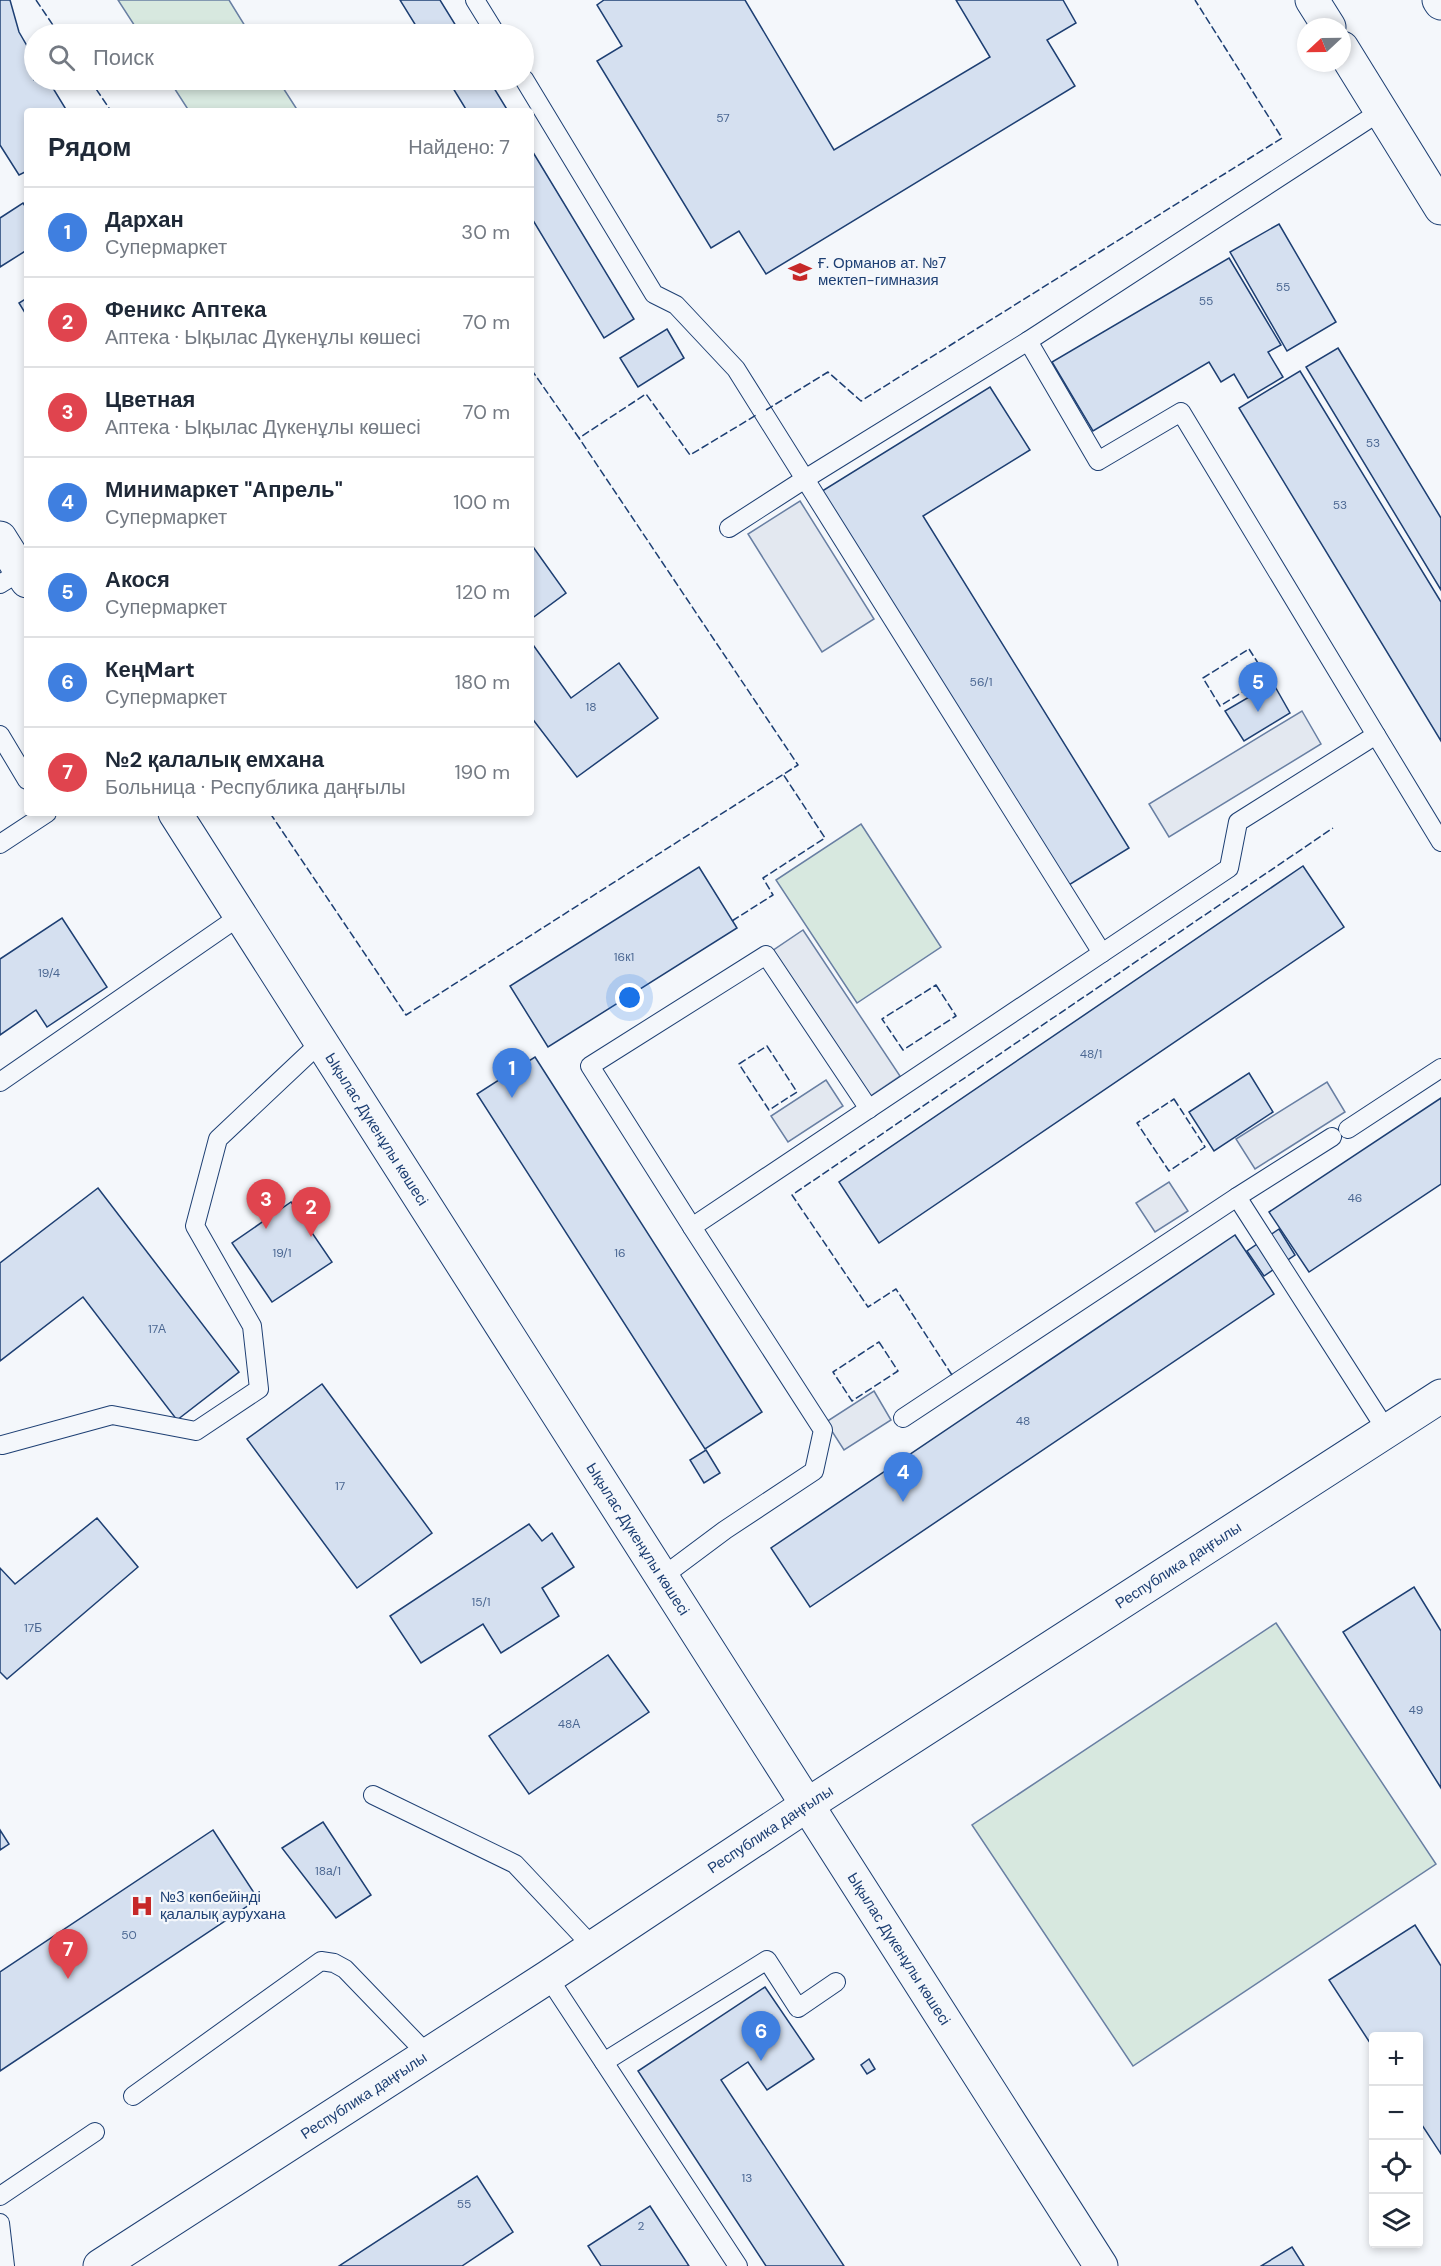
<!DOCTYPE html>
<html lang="ru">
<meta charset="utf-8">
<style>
body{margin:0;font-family:"DM Sans",sans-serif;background:#f2f2f3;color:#1f2937}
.controls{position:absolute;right:18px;bottom:18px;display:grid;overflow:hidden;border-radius:6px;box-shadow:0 3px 9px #0003}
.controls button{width:54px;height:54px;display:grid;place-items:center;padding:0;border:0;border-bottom:2px solid #e0e1e3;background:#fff;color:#1f2937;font:30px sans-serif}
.compass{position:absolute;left:1297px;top:18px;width:54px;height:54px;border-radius:50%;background:#fff;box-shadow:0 3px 9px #0003;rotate:248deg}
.you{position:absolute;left:630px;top:998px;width:21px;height:21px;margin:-15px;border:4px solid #fff;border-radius:50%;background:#1a73e8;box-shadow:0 0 0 9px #1a73e833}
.badge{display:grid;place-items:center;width:39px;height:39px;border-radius:50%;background:#ea580c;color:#fff;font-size:20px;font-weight:700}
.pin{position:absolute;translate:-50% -50px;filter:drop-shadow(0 2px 3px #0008)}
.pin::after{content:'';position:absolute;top:32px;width:21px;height:18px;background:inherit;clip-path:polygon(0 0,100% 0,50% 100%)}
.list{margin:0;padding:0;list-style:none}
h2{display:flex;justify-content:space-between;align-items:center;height:78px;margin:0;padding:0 24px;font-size:26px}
h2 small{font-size:20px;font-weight:400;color:#747a83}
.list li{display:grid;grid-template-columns:39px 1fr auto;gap:18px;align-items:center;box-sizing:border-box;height:90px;padding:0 24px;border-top:2px solid #e0e1e3}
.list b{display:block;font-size:22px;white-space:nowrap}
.list p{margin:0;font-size:20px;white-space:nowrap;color:#747a83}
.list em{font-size:20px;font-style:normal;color:#747a83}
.icon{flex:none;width:33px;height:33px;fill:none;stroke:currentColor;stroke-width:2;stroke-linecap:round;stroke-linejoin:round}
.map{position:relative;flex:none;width:1441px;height:2266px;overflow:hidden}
.search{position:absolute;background:#fff;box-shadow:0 3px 9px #0003;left:24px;top:24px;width:510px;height:66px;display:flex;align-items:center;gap:15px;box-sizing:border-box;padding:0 21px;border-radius:33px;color:#747a83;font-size:22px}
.panel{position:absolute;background:#fff;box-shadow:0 3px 9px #0003;left:24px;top:108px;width:510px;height:708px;border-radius:6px}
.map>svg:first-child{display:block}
.green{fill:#d7e8df;stroke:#687fa3;stroke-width:1.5}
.parking{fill:#e3e8f0;stroke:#687fa3;stroke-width:1.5}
.building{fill:#d5e0f0;stroke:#1d3f73;stroke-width:1.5}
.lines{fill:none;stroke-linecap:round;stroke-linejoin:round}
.service-casing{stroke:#1d3f73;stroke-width:20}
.tertiary-casing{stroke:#1d3f73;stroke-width:35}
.secondary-casing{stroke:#1d3f73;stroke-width:35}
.primary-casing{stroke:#1d3f73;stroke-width:35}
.service{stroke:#f4f7fb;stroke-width:18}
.tertiary{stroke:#f4f7fb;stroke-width:33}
.secondary{stroke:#f4f7fb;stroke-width:33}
.primary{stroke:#f4f7fb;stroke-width:33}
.fence{stroke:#1d3f73;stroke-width:1.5;stroke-dasharray:8 3;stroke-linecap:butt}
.labels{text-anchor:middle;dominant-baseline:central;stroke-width:4.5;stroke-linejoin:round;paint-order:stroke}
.number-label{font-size:12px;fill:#4b6792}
.poi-label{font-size:15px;fill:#1d3f73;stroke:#f4f7fb;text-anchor:start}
.street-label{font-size:15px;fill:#1d3f73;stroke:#f4f7fb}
</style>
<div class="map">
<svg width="1441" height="2266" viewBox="0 0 1441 2266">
<rect width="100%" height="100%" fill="#f4f7fb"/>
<!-- green -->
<g class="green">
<polygon points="118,0 229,0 250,34 140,34"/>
<polygon points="169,80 278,80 298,111 189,111"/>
<polygon points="861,824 941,947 857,1003 776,880"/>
<polygon points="1276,1623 1436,1864 1133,2066 972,1825"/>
</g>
<!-- parking -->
<g class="parking">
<polygon points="800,501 874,619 822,652 748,534"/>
<polygon points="1302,711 1321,744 1169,837 1149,804"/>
<polygon points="803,930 900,1076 869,1097 772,951"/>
<polygon points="826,1080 843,1106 788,1142 771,1116"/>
<polygon points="1327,1082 1345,1112 1255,1169 1236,1139"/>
<polygon points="1169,1182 1188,1211 1155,1232 1136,1203"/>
<polygon points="874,1391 891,1420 844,1450 826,1422"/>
</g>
<!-- building -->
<g class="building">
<polygon points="0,0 10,0 19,32 34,58 34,80 48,80 67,111 27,111 27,171 19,175 0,145"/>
<polygon points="400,0 440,0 461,34 421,34"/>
<polygon points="604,0 745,0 834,150 990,57 956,0 1063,0 1076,23 1047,40 1075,86 766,274 739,231 711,248 597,61 622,46 597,5"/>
<polygon points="448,80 489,80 508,111 467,111"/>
<polygon points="531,149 634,319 604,338 531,217"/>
<polygon points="23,203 27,209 27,250 0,267 0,218"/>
<polygon points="1279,224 1336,322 1287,351 1230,252"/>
<polygon points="1229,258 1281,345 1268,352 1283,377 1248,398 1234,374 1221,382 1209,362 1093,431 1052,362"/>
<polygon points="27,298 27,316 19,303"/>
<polygon points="667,329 684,358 638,387 620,358"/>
<polygon points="1338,348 1441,518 1441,590 1306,367"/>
<polygon points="1300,371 1441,602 1441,741 1239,408"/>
<polygon points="990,387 1030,450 923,516 1129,848 1064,888 819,493"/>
<polygon points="531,544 566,593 531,619"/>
<polygon points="531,642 571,698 619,663 658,718 577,777 531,717"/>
<polygon points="1273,683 1290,713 1244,741 1225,711"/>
<polygon points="1303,866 1344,927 879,1243 839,1182"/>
<polygon points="699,867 737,928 548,1047 510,986"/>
<polygon points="62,918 107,987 47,1027 36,1010 0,1035 0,959"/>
<polygon points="535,1057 762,1412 705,1449 477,1094"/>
<polygon points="1249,1073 1273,1112 1214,1151 1189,1112"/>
<polygon points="1441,1098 1441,1184 1309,1272 1269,1212"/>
<polygon points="98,1188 239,1372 177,1420 83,1297 0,1361 0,1263"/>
<polygon points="291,1202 332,1262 272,1302 232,1243"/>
<polygon points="1279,1229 1295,1255 1264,1276 1247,1251"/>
<polygon points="1235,1235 1274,1294 810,1607 771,1548"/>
<polygon points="322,1384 432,1533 357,1588 247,1439"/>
<polygon points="706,1450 720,1473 704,1483 690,1460"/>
<polygon points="97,1518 138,1567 7,1679 0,1672 0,1568 15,1584"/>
<polygon points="529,1524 542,1541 552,1533 574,1567 542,1588 559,1616 501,1653 483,1624 421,1663 390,1616"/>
<polygon points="1414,1587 1441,1631 1441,1788 1343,1632"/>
<polygon points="608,1655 649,1712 529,1794 489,1736"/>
<polygon points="323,1822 371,1895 336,1918 282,1848"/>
<polygon points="0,1830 9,1844 0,1850"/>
<polygon points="213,1830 258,1899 0,2071 0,1972"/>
<polygon points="1415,1925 1441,1966 1441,2154 1418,2119 1418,2036 1374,2036 1374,2049 1329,1980"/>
<polygon points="765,1987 814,2059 767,2090 748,2062 721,2080 844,2266 766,2266 638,2071"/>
<polygon points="869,2059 875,2069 867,2074 861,2065"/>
<polygon points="477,2176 513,2232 462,2266 339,2266"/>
<polygon points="650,2206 689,2266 601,2266 588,2246"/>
<polygon points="1292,2247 1304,2266 1261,2266"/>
</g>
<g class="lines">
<!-- service casing -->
<g class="service-casing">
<g id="service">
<polyline points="475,0 496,34"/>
<polyline points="524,79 654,294 676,305 736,369 1102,953 692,1227 823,1430 814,1471 725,1530 662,1577"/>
<polyline points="1028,341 1098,461 1181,412 1376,735"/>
<polyline points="729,528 805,479 1028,341 1381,111"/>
<polyline points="0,584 21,571"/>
<polyline points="0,735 27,780"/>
<polyline points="0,844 47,813"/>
<polyline points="1102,953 1229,868 1238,822 1376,735 1441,842"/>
<polyline points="0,1082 240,916"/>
<polyline points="1348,1129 1441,1068"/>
<polyline points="1332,1137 1237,1197 1387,1431"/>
<polyline points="692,1227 590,1066 766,955 869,1109"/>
<polyline points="903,1418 1237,1197"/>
<polyline points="2,1445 112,1415 196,1431 259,1389 252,1326 195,1226 218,1139 321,1042"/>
<polyline points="373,1795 515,1864 593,1947"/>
<polyline points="548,1977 738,2266"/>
<polyline points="604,2062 767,1960 798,2008 836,1982"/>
<polyline points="133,2096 321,1961 334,1963 345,1969 427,2054"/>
<polyline points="0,2196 95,2132"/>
<polyline points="0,2223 5,2266"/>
</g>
</g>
<!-- tertiary casing -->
<g class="tertiary-casing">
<g id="tertiary">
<polyline points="0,538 27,581"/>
<path id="s1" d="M 175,813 L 1101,2266"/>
</g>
</g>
<!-- secondary casing -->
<g class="secondary-casing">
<g id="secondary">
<path id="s2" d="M 100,2266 L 548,1977 L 807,1805 L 1441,1396"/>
</g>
</g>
<!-- primary casing -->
<g class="primary-casing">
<g id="primary">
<polyline points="1312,0 1329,27"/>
<polyline points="1439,0 1441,3"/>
<polyline points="1342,48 1441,208"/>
</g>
</g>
<!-- service -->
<use href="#service" class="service"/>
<!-- tertiary -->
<use href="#tertiary" class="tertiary"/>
<!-- secondary -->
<use href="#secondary" class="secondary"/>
<!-- primary -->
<use href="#primary" class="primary"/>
<!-- fence -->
<g class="fence">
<polyline points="36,0 59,34"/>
<polyline points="90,80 111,111"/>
<polyline points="531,369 579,438 646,394 690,455 758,414"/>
<polyline points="766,410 828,372 861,401 1282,138 1195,0"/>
<polygon points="1249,649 1267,677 1220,706 1203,678"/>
<polyline points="270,813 406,1015 798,765 579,438"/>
<polyline points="732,921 773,895 763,878 825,838 783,774"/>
<polygon points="936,985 956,1016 903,1050 882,1019"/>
<polygon points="767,1046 797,1092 769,1110 739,1064"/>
<polygon points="1174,1099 1205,1147 1169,1171 1137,1123"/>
<polygon points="879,1342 898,1371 852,1401 833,1372"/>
<polyline points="952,1375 896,1289 868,1307 792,1195 1333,828"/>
</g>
</g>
<!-- icons -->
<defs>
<g id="school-bare" transform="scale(1.8)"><path d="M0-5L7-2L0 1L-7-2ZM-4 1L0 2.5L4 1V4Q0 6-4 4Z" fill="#c62828" stroke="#f4f7fb" stroke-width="2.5" paint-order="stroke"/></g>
<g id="hospital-bare" transform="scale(1.8)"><path d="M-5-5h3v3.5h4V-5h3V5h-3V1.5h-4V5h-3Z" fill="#c62828" stroke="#f4f7fb" stroke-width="2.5" paint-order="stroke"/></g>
</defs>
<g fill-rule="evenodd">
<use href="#school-bare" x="800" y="272"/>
<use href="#hospital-bare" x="142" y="1906"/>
</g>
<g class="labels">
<!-- number labels -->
<g class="number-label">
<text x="723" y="118">57</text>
<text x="1283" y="287">55</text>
<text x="1206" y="301">55</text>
<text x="1373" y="443">53</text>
<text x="1340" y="505">53</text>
<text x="981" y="682">56/1</text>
<text x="591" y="707">18</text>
<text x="624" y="957">16к1</text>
<text x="49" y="973">19/4</text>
<text x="1091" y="1054">48/1</text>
<text x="1355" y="1198">46</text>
<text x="282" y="1253">19/1</text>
<text x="620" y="1253">16</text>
<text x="157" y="1329">17А</text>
<text x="1023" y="1421">48</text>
<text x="340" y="1486">17</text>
<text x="481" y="1602">15/1</text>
<text x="33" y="1628">17Б</text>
<text x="1416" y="1710">49</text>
<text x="569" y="1724">48А</text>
<text x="328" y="1871">18а/1</text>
<text x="129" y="1935">50</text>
<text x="747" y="2178">13</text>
<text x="464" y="2204">55</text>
<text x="641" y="2226">2</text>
</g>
<!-- poi labels -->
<g class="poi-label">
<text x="818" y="263">Ғ. Орманов ат. №7<tspan x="818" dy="17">мектеп-гимназия</tspan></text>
<text x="160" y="1897">№3 көпбейінді<tspan x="160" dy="17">қалалық аурухана</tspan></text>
</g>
<!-- street labels -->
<g class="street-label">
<text stroke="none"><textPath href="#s1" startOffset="375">Ықылас Дүкенұлы көшесі</textPath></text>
<text stroke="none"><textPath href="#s1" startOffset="861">Ықылас Дүкенұлы көшесі</textPath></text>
<text stroke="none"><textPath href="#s2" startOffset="1286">Республика даңғылы</textPath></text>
<text stroke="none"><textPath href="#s2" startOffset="800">Республика даңғылы</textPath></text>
<text stroke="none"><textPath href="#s1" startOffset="1347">Ықылас Дүкенұлы көшесі</textPath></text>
<text stroke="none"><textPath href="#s2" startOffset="314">Республика даңғылы</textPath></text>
</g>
</g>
</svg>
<div class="controls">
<button>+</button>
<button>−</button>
<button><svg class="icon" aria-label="locate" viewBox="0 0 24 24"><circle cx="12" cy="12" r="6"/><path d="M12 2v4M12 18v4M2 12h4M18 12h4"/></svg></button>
<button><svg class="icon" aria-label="layers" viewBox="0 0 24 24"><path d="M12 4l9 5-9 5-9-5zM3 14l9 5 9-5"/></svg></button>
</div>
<svg class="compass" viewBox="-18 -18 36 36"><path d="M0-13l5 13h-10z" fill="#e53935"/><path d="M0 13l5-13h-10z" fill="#747a83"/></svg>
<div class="you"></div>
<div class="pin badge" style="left:512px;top:1098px;background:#3f7fe0">1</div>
<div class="pin badge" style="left:311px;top:1237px;background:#e0444e">2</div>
<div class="pin badge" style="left:266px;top:1229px;background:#e0444e">3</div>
<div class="pin badge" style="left:903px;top:1502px;background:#3f7fe0">4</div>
<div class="pin badge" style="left:1258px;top:712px;background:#3f7fe0">5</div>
<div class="pin badge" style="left:761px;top:2061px;background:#3f7fe0">6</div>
<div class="pin badge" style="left:68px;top:1979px;background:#e0444e">7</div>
<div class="search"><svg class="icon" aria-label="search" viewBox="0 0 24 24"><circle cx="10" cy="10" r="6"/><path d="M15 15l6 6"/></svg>Поиск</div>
<section class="panel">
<h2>Рядом<small>Найдено: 7</small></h2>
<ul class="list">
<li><span class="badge" style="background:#3f7fe0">1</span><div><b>Дархан</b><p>Супермаркет</p></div><em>30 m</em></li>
<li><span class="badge" style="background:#e0444e">2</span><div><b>Феникс Аптека</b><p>Аптека · Ықылас Дүкенұлы көшесі</p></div><em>70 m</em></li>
<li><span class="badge" style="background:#e0444e">3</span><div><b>Цветная</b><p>Аптека · Ықылас Дүкенұлы көшесі</p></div><em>70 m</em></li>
<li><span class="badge" style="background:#3f7fe0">4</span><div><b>Минимаркет &quot;Апрель&quot;</b><p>Супермаркет</p></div><em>100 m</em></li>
<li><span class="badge" style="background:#3f7fe0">5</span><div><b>Акося</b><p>Супермаркет</p></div><em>120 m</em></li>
<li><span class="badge" style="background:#3f7fe0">6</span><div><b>КеңMart</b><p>Супермаркет</p></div><em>180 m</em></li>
<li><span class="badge" style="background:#e0444e">7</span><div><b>№2 қалалық емхана</b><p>Больница · Республика даңғылы</p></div><em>190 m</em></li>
</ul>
</section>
</div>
